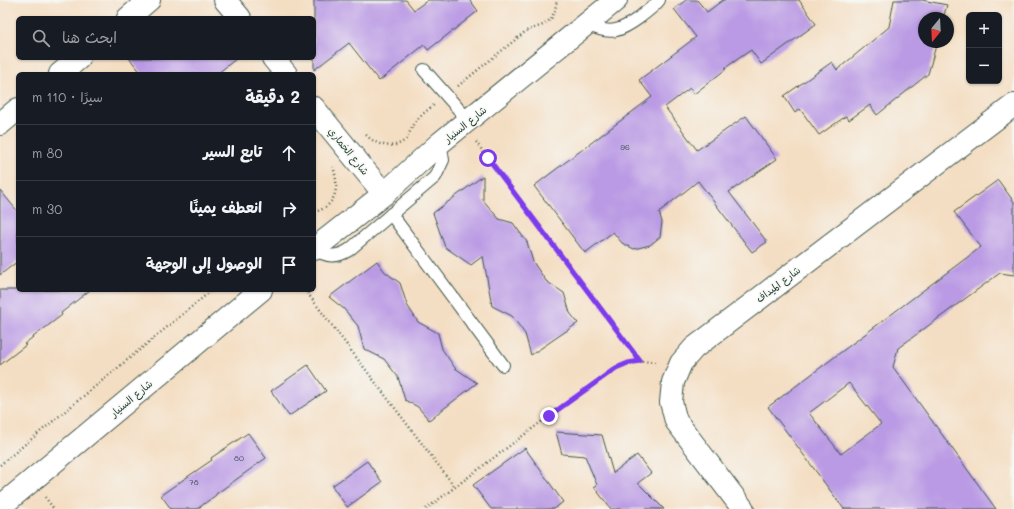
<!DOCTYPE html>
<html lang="ar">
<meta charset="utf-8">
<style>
body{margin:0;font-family:Mali,"Playpen Sans Arabic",sans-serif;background:#20242c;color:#f1f3f6;direction:rtl}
.controls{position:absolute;right:12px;top:12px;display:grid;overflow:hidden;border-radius:6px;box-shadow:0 1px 3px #0004}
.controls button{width:36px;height:36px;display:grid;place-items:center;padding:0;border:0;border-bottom:1px solid #363941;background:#171b24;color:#f1f3f6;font:20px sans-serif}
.compass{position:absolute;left:918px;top:12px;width:36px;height:36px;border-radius:50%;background:#171b24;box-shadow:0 1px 3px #0004;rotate:198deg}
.stop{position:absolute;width:12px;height:12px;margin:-9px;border:3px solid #7c3aed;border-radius:50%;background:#fff}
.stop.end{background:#7c3aed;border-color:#fff;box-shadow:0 1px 4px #0008}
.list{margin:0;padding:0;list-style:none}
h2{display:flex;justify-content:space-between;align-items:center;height:52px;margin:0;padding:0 16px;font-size:17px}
h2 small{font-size:13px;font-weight:400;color:#9ea1a6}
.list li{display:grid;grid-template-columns:26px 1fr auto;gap:12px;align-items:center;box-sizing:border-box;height:56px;padding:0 16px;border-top:1px solid #363941}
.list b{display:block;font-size:15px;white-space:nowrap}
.list em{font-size:13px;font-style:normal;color:#9ea1a6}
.icon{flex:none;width:22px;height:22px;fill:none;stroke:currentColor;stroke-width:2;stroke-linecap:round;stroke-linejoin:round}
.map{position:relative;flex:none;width:1014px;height:509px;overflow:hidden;direction:ltr}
.search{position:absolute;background:#171b24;box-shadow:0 1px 3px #0004;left:16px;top:16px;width:300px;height:44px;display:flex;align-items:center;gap:10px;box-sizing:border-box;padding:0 14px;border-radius:6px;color:#9ea1a6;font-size:15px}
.panel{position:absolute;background:#171b24;box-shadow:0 1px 3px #0004;left:16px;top:72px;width:300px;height:220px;border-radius:6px;direction:rtl}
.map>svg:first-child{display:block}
.building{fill:#ba9ae4;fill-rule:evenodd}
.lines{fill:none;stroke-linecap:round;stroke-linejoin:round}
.service-casing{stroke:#3f5549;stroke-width:14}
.minor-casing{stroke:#3f5549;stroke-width:24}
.tertiary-casing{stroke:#3f5549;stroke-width:24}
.path{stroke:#3f5549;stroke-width:2.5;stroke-dasharray:1 3;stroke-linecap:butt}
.service{stroke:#fff;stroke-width:12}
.minor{stroke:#fff;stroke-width:22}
.tertiary{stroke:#fff;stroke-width:22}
.route{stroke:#7c3aed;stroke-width:5}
.labels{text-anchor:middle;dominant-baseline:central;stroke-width:3;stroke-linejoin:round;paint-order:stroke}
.number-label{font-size:8px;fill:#465460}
.street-label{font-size:10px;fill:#1f3d34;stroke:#f6f6f2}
</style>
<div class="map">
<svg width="1014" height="509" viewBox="0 0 1014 509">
<rect width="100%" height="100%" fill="#f6f6f2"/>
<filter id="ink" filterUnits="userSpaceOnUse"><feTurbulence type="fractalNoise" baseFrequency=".025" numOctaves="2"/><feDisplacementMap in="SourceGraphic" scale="8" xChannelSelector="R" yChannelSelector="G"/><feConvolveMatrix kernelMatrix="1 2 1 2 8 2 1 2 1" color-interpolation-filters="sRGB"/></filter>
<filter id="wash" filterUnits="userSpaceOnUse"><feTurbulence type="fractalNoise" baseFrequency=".012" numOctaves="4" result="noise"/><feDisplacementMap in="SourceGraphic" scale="16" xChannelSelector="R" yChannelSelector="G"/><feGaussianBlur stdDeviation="0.9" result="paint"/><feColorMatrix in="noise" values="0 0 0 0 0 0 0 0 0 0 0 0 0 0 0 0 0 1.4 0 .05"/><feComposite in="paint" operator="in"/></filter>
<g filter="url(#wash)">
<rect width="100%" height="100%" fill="#f4dec3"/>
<g id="blocks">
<!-- building -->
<g class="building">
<polygon points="314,0 406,0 414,10 428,0 470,0 478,11 428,50 424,45 379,81 349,43 314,70"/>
<polygon points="686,0 697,0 707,12 723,0 799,0 816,24 761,64 751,50 725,68 726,69 694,94 690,88 665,107 697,150 746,116 777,159 729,192 767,242 752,252 698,181 659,212 662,222 660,237 650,245 634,249 622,243 613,232 585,253 534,186 652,97 639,80 696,37 674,9"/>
<polygon points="894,0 922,0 947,5 943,18 924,18 924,42 937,42 928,74 877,115 870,105 849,120 846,116 819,135 800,109 795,113 784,96 832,62 837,70 889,27"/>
<polygon points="129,58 237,58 217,74 142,74"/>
<polygon points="483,176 483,200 499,219 513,223 527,242 533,262 546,281 564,293 570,313 578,323 531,355 525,334 512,316 492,306 483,256 471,265 445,247 433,213"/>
<path d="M 998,180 L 1014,202 L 1014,275 L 1000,273 L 898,348 L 893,367 L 996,509 L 844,509 L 768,407 L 981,247 L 954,212 ZM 849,383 L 881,424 L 841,454 L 809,413 Z"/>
<polygon points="0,190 18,212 18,261 0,275"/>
<polygon points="377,261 385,272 400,283 407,305 418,322 438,333 442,349 455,368 477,383 429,420 418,407 405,400 398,377 384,359 364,349 358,326 344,309 329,297"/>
<polygon points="0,290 90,290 61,313 62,315 24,344 26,345 0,365"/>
<polygon points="308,365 326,391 289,416 271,391"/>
<polygon points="556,432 602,435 613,473 637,455 651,473 638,483 664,509 611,509 594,487 597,485 585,456 562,454"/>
<polygon points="248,433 266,458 216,494 216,495 197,509 171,509 161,495 212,460 211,458"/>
<polygon points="525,448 563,502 554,509 491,509 473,485"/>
<polygon points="367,461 382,482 347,507 332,486"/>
</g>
</g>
</g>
<g filter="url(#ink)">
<use href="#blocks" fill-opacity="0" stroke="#3f5549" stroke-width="1"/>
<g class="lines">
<!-- service casing -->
<g class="service-casing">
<g id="service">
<path d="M 588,24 C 610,36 621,31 640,17 C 647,11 654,7 659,0"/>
<polyline points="424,70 469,121"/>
<polyline points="391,214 503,365"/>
<path d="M 314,249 C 327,257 336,258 349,250 L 435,177 L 443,160 L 440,143"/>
</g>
</g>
<!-- minor casing -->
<g class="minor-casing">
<g id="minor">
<polyline points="225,0 240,18"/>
<polyline points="128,18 149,0"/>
<polyline points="273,58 286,74"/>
<polyline points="60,74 79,58"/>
<polyline points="314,108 384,194"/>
<polyline points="0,124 18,109"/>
<polyline points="743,509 676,421 671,402 673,382 681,363 694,348 1014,105"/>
</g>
</g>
<!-- tertiary casing -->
<g class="tertiary-casing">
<g id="tertiary">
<polyline points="314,249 384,194 440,143 616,0"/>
<polyline points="0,507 261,290"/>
</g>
</g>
<!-- path -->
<g class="path">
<polyline points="458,86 526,31 543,25 551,19 555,10 557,0"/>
<path d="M 366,135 C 376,145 394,151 406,139 C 409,135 411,129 413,125 C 419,117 426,111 434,105"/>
<polyline points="476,142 640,361"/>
<path d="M 314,212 C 336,207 340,187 333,167"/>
<polyline points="305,290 455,487"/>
<polyline points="0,465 212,290"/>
<polyline points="45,497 54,509"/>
<path d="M 426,509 L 549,416 L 616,368 C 632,361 641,361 658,362"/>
</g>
<!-- service -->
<use href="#service" class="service"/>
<!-- minor -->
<use href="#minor" class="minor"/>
<!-- tertiary -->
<use href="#tertiary" class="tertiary"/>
</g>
</g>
<g class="lines" filter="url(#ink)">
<!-- route -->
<polyline class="route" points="488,158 640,361 628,363 616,368 549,416"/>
</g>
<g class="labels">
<!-- number labels -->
<g class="number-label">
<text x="625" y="147">96</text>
<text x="239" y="458">80</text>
<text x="194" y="482">78</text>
</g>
<!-- street labels -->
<g class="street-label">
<text transform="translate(465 124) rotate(-39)">شارع السنيار</text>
<text transform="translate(349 151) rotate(51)">شارع الخماري</text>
<text transform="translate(778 284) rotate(-37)">شارع الميداف</text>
<text transform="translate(131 398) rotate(-40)">شارع السنيار</text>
</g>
</g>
</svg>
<div class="controls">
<button>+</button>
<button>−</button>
</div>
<svg class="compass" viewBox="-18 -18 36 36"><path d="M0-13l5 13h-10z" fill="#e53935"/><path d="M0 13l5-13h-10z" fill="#9ea1a6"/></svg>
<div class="stop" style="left:488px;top:158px"></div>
<div class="stop end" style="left:549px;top:416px"></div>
<div class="search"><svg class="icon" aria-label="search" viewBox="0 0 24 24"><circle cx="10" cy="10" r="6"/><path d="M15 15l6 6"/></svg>ابحث هنا</div>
<section class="panel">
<h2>2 دقيقة<small>سيرًا · 110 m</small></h2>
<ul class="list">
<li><svg class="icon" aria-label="ahead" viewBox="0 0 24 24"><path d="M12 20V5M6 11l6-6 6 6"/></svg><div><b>تابع السير</b></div><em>80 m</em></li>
<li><svg class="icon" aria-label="right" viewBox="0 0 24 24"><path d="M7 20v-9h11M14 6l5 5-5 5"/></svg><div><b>انعطف يمينًا</b></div><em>30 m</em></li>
<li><svg class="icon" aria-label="arrive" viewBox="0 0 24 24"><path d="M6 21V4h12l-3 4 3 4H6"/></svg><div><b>الوصول إلى الوجهة</b></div></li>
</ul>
</section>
</div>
